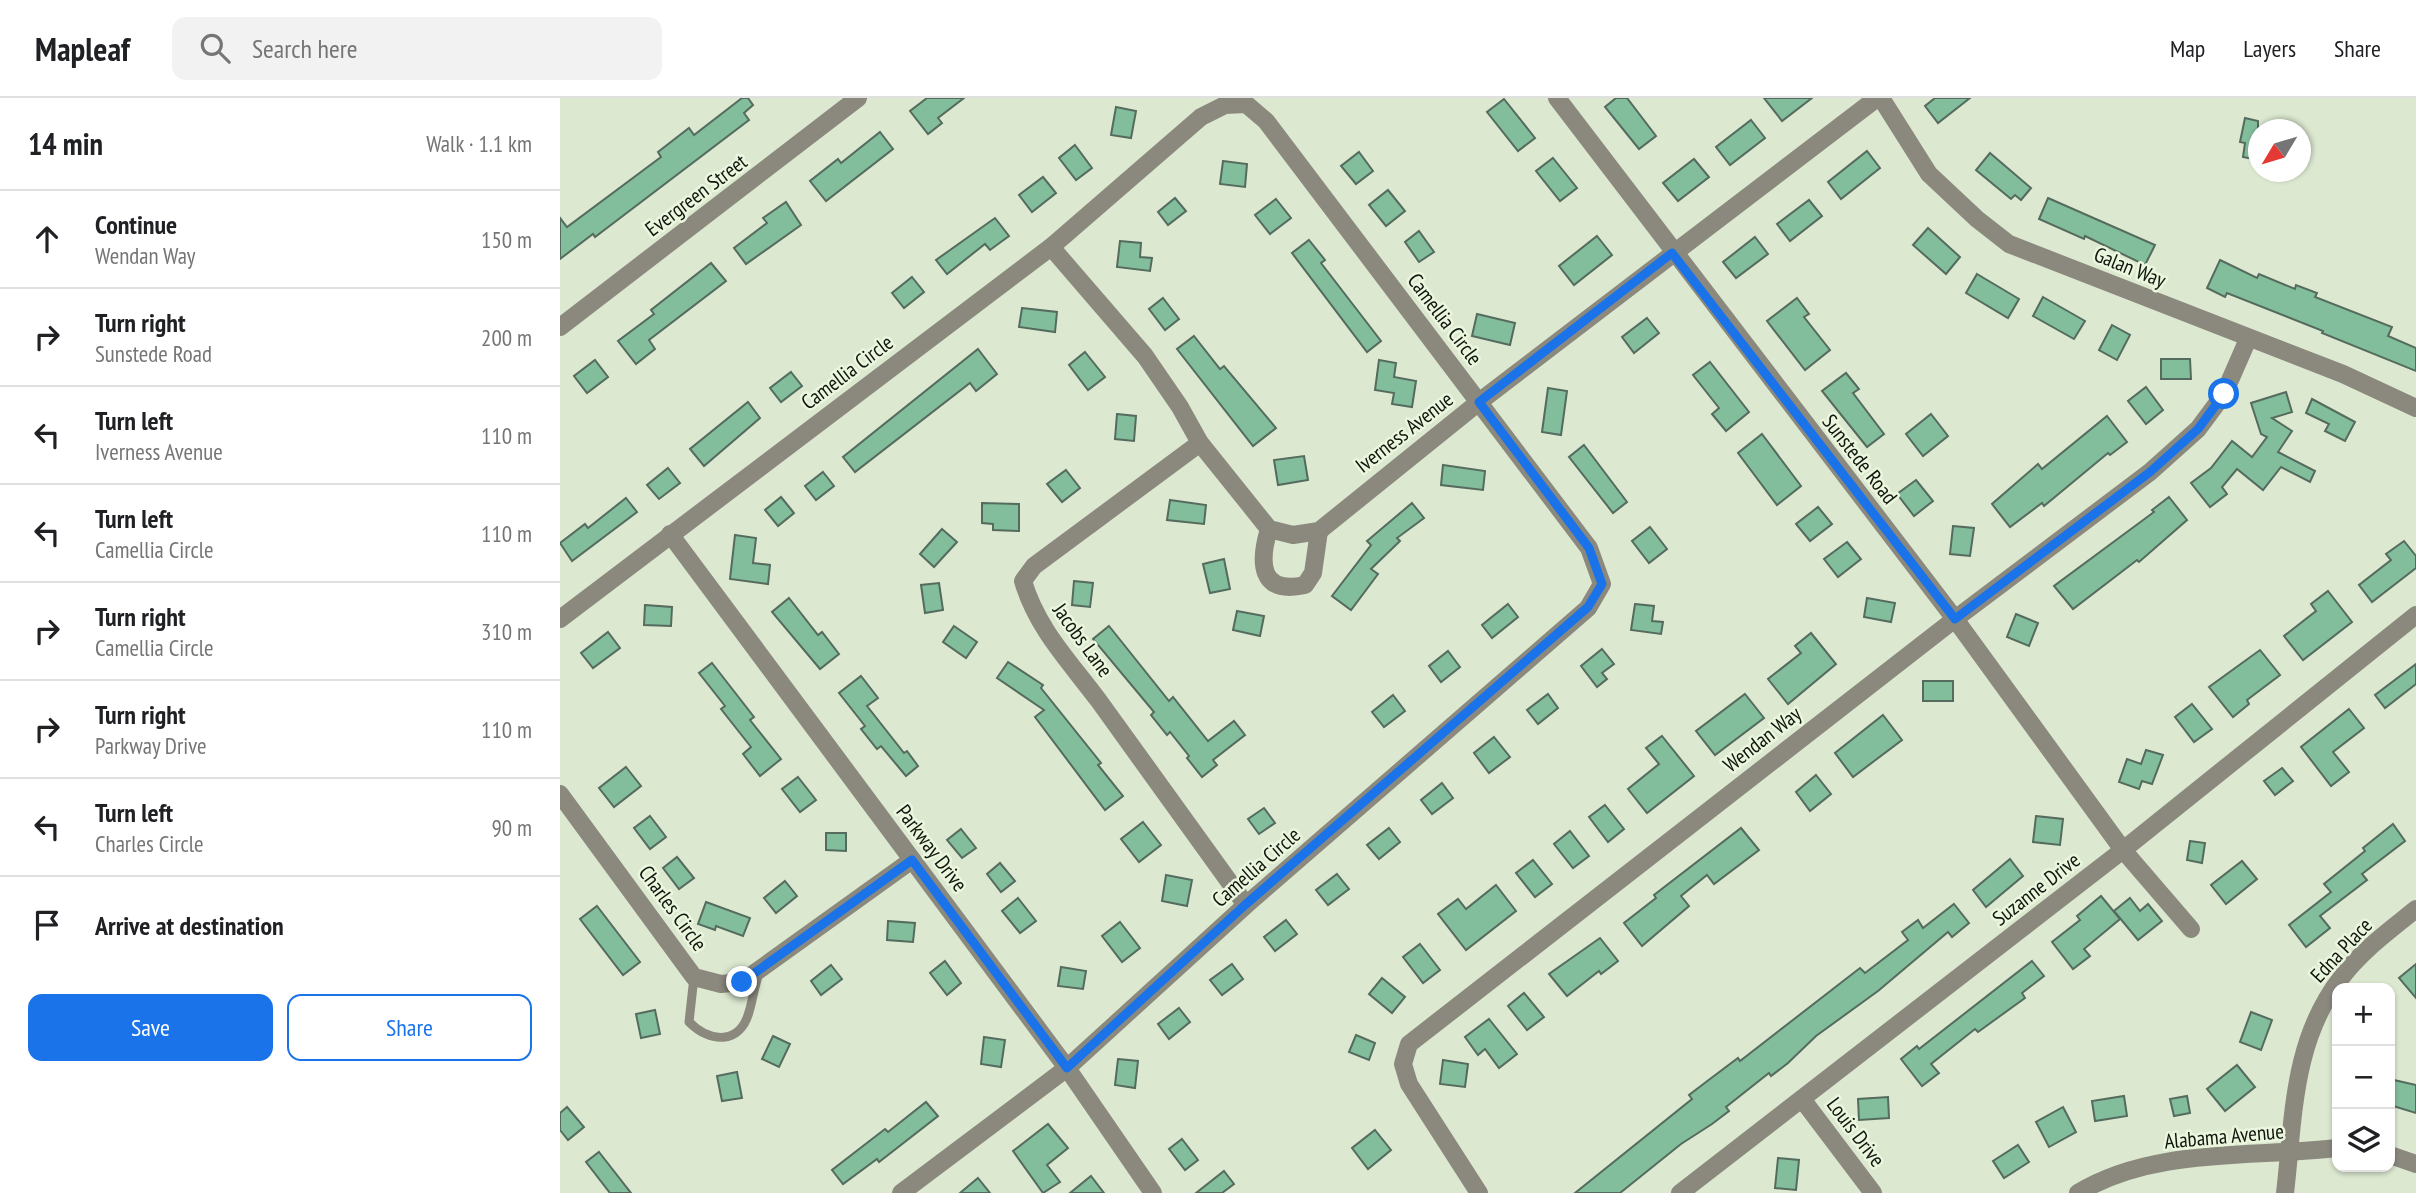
<!DOCTYPE html>
<meta charset="utf-8">
<style>
body{margin:0;font-family:"PT Sans Narrow",sans-serif;background:#f2f2f2;color:#202124}
.controls{position:absolute;right:21px;bottom:21px;display:grid;overflow:hidden;border-radius:14px;box-shadow:0 2px 5px #0004}
.controls button{width:63px;height:63px;display:grid;place-items:center;padding:0;border:0;border-bottom:2px solid #e0e0e0;background:#fff;color:#202124;font:35px sans-serif}
.compass{position:absolute;left:1688px;top:21px;width:63px;height:63px;border-radius:50%;background:#fff;box-shadow:0 2px 5px #0004;rotate:232deg}
.stop{position:absolute;width:21px;height:21px;margin:-16px;border:5px solid #1a73e8;border-radius:50%;background:#fff}
.stop.end{background:#1a73e8;border-color:#fff;box-shadow:0 2px 7px #0008}
.list{margin:0;padding:0;list-style:none}
h2{display:flex;justify-content:space-between;align-items:center;height:91px;margin:0;padding:0 28px;font-size:30px}
h2 small{font-size:23px;font-weight:400;color:#757577}
.list li{display:grid;grid-template-columns:46px 1fr auto;gap:21px;align-items:center;box-sizing:border-box;height:98px;padding:0 28px;border-top:2px solid #e0e0e0}
.list b{display:block;font-size:26px;white-space:nowrap}
.list p{margin:0;font-size:23px;white-space:nowrap;color:#757577}
.list em{font-size:23px;font-style:normal;color:#757577}
.actions{display:flex;gap:14px;padding:21px 28px}
.actions a{flex:1;padding:16px 0;border:2px solid #1a73e8;border-radius:14px;text-align:center;font-size:24px;color:#1a73e8}
.actions .main{background:#1a73e8;color:#fff}
.icon{flex:none;width:38px;height:38px;fill:none;stroke:currentColor;stroke-width:2;stroke-linecap:round;stroke-linejoin:round}
.map{position:relative;flex:none;width:1856px;height:1095px;overflow:hidden}
header{display:flex;align-items:center;gap:42px;box-sizing:border-box;height:98px;padding:0 35px;background:#fff;border-bottom:2px solid #e0e0e0}
header strong{font-size:33px}
nav{display:flex;gap:38px;margin-inline-start:auto;font-size:24px}
.search{width:490px;height:63px;background:#f2f2f2;display:flex;align-items:center;gap:18px;box-sizing:border-box;padding:0 24px;border-radius:14px;color:#757577;font-size:26px}
main{display:flex}
aside{flex:1;background:#fff}
.map>svg:first-child{display:block}
.building{fill:#82be9c;stroke:#546b5e;stroke-width:2}
.lines{fill:none;stroke-linecap:round;stroke-linejoin:round}
.service{stroke:#8b897e;stroke-width:9}
.minor{stroke:#8b897e;stroke-width:18}
.route{stroke:#1a73e8;stroke-width:9}
.labels{text-anchor:middle;dominant-baseline:central;stroke-width:5;stroke-linejoin:round;paint-order:stroke}
.street-label{font-size:21px;fill:#11150d;stroke:#eaf6dd}
</style>
<header>
<strong>Mapleaf</strong>
<div class="search"><svg class="icon" aria-label="search" viewBox="0 0 24 24"><circle cx="10" cy="10" r="6"/><path d="M15 15l6 6"/></svg>Search here</div>
<nav><a>Map</a><a>Layers</a><a>Share</a></nav>
</header>
<main>
<aside>
<h2>14 min<small>Walk · 1.1 km</small></h2>
<ul class="list">
<li><svg class="icon" aria-label="ahead" viewBox="0 0 24 24"><path d="M12 20V5M6 11l6-6 6 6"/></svg><div><b>Continue</b><p>Wendan Way</p></div><em>150 m</em></li>
<li><svg class="icon" aria-label="right" viewBox="0 0 24 24"><path d="M7 20v-9h11M14 6l5 5-5 5"/></svg><div><b>Turn right</b><p>Sunstede Road</p></div><em>200 m</em></li>
<li><svg class="icon" aria-label="left" viewBox="0 0 24 24"><path d="M17 20v-9H6M10 6l-5 5 5 5"/></svg><div><b>Turn left</b><p>Iverness Avenue</p></div><em>110 m</em></li>
<li><svg class="icon" aria-label="left" viewBox="0 0 24 24"><path d="M17 20v-9H6M10 6l-5 5 5 5"/></svg><div><b>Turn left</b><p>Camellia Circle</p></div><em>110 m</em></li>
<li><svg class="icon" aria-label="right" viewBox="0 0 24 24"><path d="M7 20v-9h11M14 6l5 5-5 5"/></svg><div><b>Turn right</b><p>Camellia Circle</p></div><em>310 m</em></li>
<li><svg class="icon" aria-label="right" viewBox="0 0 24 24"><path d="M7 20v-9h11M14 6l5 5-5 5"/></svg><div><b>Turn right</b><p>Parkway Drive</p></div><em>110 m</em></li>
<li><svg class="icon" aria-label="left" viewBox="0 0 24 24"><path d="M17 20v-9H6M10 6l-5 5 5 5"/></svg><div><b>Turn left</b><p>Charles Circle</p></div><em>90 m</em></li>
<li><svg class="icon" aria-label="arrive" viewBox="0 0 24 24"><path d="M6 21V4h12l-3 4 3 4H6"/></svg><div><b>Arrive at destination</b></div></li>
</ul>
<div class="actions"><a class="main">Save</a><a>Share</a></div>
</aside>
<div class="map">
<svg width="1856" height="1095" viewBox="0 0 1856 1095">
<rect width="100%" height="100%" fill="#dce8d0"/>
<!-- building -->
<g class="building">
<polygon points="182,0 188,0 193,7 184,15 189,22 35,139 33,136 0,161 0,120 7,129 101,59 98,54 129,30 134,37"/>
<polygon points="367,0 404,0 378,20 382,25 368,36 350,13"/>
<polygon points="1056,0 1067,0 1096,38 1079,51 1045,9"/>
<polygon points="1204,0 1252,0 1222,23"/>
<polygon points="1375,0 1410,0 1378,25 1365,8"/>
<polygon points="944,1 975,40 958,53 927,14"/>
<polygon points="556,9 576,13 571,40 551,37"/>
<polygon points="1685,20 1698,23 1698,62 1683,59 1685,45 1680,44"/>
<polygon points="1191,22 1205,40 1170,67 1156,49"/>
<polygon points="320,34 333,51 266,103 250,83 278,61 281,65"/>
<polygon points="515,47 532,70 516,82 499,60"/>
<polygon points="1307,53 1320,70 1281,101 1268,84"/>
<polygon points="799,54 813,73 796,86 781,68"/>
<polygon points="1430,55 1471,90 1461,102 1455,97 1451,101 1416,72"/>
<polygon points="993,60 1017,90 1000,103 976,73"/>
<polygon points="1134,61 1149,79 1118,103 1103,85"/>
<polygon points="663,63 687,66 685,89 660,86"/>
<polygon points="483,79 496,95 472,114 459,97"/>
<polygon points="828,92 845,113 826,128 809,107"/>
<polygon points="615,100 626,113 608,127 598,114"/>
<polygon points="1488,100 1595,147 1585,167 1525,138 1524,141 1479,121"/>
<polygon points="716,101 731,120 710,136 695,117"/>
<polygon points="1249,102 1262,118 1230,143 1217,126"/>
<polygon points="226,104 241,127 186,166 174,150 207,125 203,120"/>
<polygon points="435,120 449,138 430,152 425,146 387,176 376,162"/>
<polygon points="1368,130 1400,159 1386,176 1353,147"/>
<polygon points="859,133 874,154 859,164 845,144"/>
<polygon points="1037,138 1052,157 1014,187 999,168"/>
<polygon points="1195,139 1208,156 1176,180 1163,164"/>
<polygon points="749,142 765,162 761,165 821,243 807,254 732,155"/>
<polygon points="560,143 581,145 580,159 592,160 590,173 557,169"/>
<polygon points="1660,162 1697,180 1699,176 1735,191 1736,187 1757,195 1755,199 1832,229 1828,238 1856,250 1856,273 1762,235 1763,233 1667,195 1665,199 1647,190"/>
<polygon points="151,165 166,183 89,242 95,251 76,266 58,243 94,216 91,212"/>
<polygon points="1417,176 1459,201 1448,220 1406,195"/>
<polygon points="352,179 364,194 344,210 332,195"/>
<polygon points="1483,199 1525,223 1514,241 1473,218"/>
<polygon points="603,200 619,221 605,232 589,211"/>
<polygon points="1237,200 1249,216 1244,219 1270,252 1245,272 1207,223"/>
<polygon points="462,210 497,214 495,234 459,229"/>
<polygon points="917,216 955,225 950,247 912,238"/>
<polygon points="1087,220 1099,235 1074,255 1062,239"/>
<polygon points="1552,227 1570,237 1557,262 1539,252"/>
<polygon points="634,238 660,271 664,268 716,330 693,348 617,251"/>
<polygon points="418,251 437,276 416,293 410,285 295,374 283,359"/>
<polygon points="525,254 545,279 528,292 509,267"/>
<polygon points="1601,261 1630,261 1631,281 1601,281"/>
<polygon points="35,262 48,279 27,295 14,278"/>
<polygon points="819,262 836,265 834,279 856,283 852,309 832,306 834,295 815,292"/>
<polygon points="1150,264 1189,314 1166,333 1152,316 1159,310 1133,277"/>
<polygon points="231,274 242,288 221,304 210,290"/>
<polygon points="1286,275 1299,291 1293,295 1324,336 1307,349 1262,293"/>
<polygon points="1586,289 1603,312 1586,326 1568,303"/>
<polygon points="988,290 1007,293 1001,337 982,334"/>
<polygon points="1726,294 1732,314 1712,320 1732,333 1718,354 1755,373 1750,384 1721,369 1703,392 1677,371 1662,389 1667,396 1650,409 1631,385 1651,370 1672,343 1692,359 1707,339 1701,336 1691,305"/>
<polygon points="1752,301 1795,324 1785,343 1765,333 1769,326 1746,315"/>
<polygon points="188,304 200,320 144,368 130,351"/>
<polygon points="557,316 576,318 574,343 555,341"/>
<polygon points="1371,316 1388,338 1363,358 1346,336"/>
<polygon points="1547,318 1567,344 1550,357 1548,355 1484,408 1482,405 1450,429 1432,406 1478,366 1482,371"/>
<polygon points="1202,336 1241,388 1217,407 1178,355"/>
<polygon points="1024,347 1067,404 1053,415 1009,359"/>
<polygon points="744,358 748,382 718,387 714,362"/>
<polygon points="883,367 925,373 923,392 881,387"/>
<polygon points="108,370 120,385 99,401 87,387"/>
<polygon points="506,372 520,390 502,404 487,386"/>
<polygon points="263,374 274,388 256,402 245,388"/>
<polygon points="1356,382 1373,403 1354,418 1337,396"/>
<polygon points="221,399 234,415 218,428 205,412"/>
<polygon points="1609,399 1627,422 1579,464 1577,462 1513,511 1494,488 1594,414 1592,412"/>
<polygon points="66,400 77,414 12,463 0,445 25,426 28,430"/>
<polygon points="610,402 646,407 644,426 607,422"/>
<polygon points="422,405 459,406 459,433 433,432 433,426 422,425"/>
<polygon points="852,405 864,420 837,440 840,443 811,471 818,476 791,512 772,498 811,447 807,443"/>
<polygon points="1258,409 1272,426 1250,443 1236,426"/>
<polygon points="1393,428 1414,430 1410,458 1390,456"/>
<polygon points="1090,429 1107,451 1089,465 1072,443"/>
<polygon points="382,431 397,444 374,469 360,456"/>
<polygon points="175,437 196,440 193,465 210,467 208,486 170,481"/>
<polygon points="1844,443 1856,458 1856,470 1812,504 1799,487 1831,462 1826,456"/>
<polygon points="1287,444 1301,461 1278,479 1264,461"/>
<polygon points="664,461 670,491 650,495 643,466"/>
<polygon points="514,483 533,485 530,509 512,507"/>
<polygon points="379,485 383,512 365,515 361,487"/>
<polygon points="1768,493 1792,524 1743,562 1724,538 1756,513 1751,506"/>
<polygon points="229,500 258,537 262,534 279,556 260,571 212,514"/>
<polygon points="1307,500 1335,505 1331,524 1304,519"/>
<polygon points="948,506 958,519 932,540 922,527"/>
<polygon points="1075,506 1094,508 1092,523 1103,524 1101,536 1071,532"/>
<polygon points="85,507 112,509 111,528 84,527"/>
<polygon points="677,513 704,518 700,538 673,532"/>
<polygon points="1456,516 1478,525 1469,548 1447,539"/>
<polygon points="394,528 417,544 406,560 383,544"/>
<polygon points="549,528 609,603 613,599 648,643 674,623 685,637 653,662 657,667 642,679 627,660 629,658 610,634 607,637 591,617 594,614 533,541"/>
<polygon points="48,534 60,550 33,570 21,555"/>
<polygon points="1251,535 1276,566 1228,606 1208,581 1241,555 1235,548"/>
<polygon points="1042,551 1054,566 1042,575 1047,581 1037,589 1021,568"/>
<polygon points="1700,552 1720,577 1687,602 1689,606 1673,619 1649,589"/>
<polygon points="888,553 900,569 881,584 869,568"/>
<polygon points="448,564 483,587 481,590 541,665 538,667 563,698 545,712 475,619 484,612 437,580"/>
<polygon points="152,565 194,619 190,622 221,661 200,678 183,656 191,649 161,611 165,608 139,575"/>
<polygon points="1856,566 1856,586 1825,610 1815,597"/>
<polygon points="301,578 318,600 307,608 344,655 347,653 358,668 346,678 321,648 317,651 301,631 305,628 279,595"/>
<rect x="1363" y="583" width="30" height="20"/>
<polygon points="988,596 998,610 978,626 967,612"/>
<polygon points="1185,596 1204,620 1155,657 1136,633"/>
<polygon points="833,597 845,613 824,629 812,614"/>
<polygon points="1632,606 1652,631 1634,644 1615,619"/>
<polygon points="1789,611 1804,630 1773,654 1789,674 1771,688 1741,649"/>
<polygon points="1323,617 1342,642 1293,679 1275,655"/>
<polygon points="1102,638 1134,678 1087,715 1068,691 1099,666 1086,650"/>
<polygon points="934,639 950,659 929,675 914,655"/>
<polygon points="1586,652 1603,657 1592,686 1582,683 1579,691 1559,684 1567,661 1581,666"/>
<polygon points="66,669 81,688 54,709 39,690"/>
<polygon points="1722,670 1733,683 1715,697 1704,683"/>
<polygon points="1256,677 1271,696 1250,713 1236,694"/>
<polygon points="238,679 256,702 240,714 222,691"/>
<polygon points="882,685 893,700 872,716 861,702"/>
<polygon points="1045,707 1064,731 1048,744 1029,719"/>
<polygon points="704,710 715,725 699,736 688,721"/>
<polygon points="90,718 106,739 90,751 74,730"/>
<polygon points="1476,718 1503,721 1500,747 1473,744"/>
<polygon points="583,724 601,747 579,764 561,741"/>
<polygon points="1833,726 1845,743 1802,776 1807,782 1760,818 1770,830 1746,849 1729,827 1771,794 1764,786 1805,753 1803,750"/>
<polygon points="829,730 840,744 819,761 807,747"/>
<polygon points="1181,730 1199,752 1154,786 1147,777 1121,798 1129,808 1082,848 1064,825 1096,800 1094,797"/>
<polygon points="401,731 416,750 402,760 387,742"/>
<polygon points="1010,733 1029,758 1013,770 994,746"/>
<polygon points="266,735 286,735 286,753 266,752"/>
<polygon points="1630,743 1645,745 1642,765 1627,762"/>
<polygon points="117,759 134,780 119,791 103,770"/>
<polygon points="1450,761 1463,778 1426,809 1413,792"/>
<polygon points="973,762 992,786 975,799 956,775"/>
<polygon points="1682,763 1697,781 1666,806 1651,787"/>
<polygon points="440,765 455,783 441,794 427,776"/>
<polygon points="777,776 789,791 768,807 756,792"/>
<polygon points="606,777 632,782 627,808 602,803"/>
<polygon points="225,783 237,798 216,815 204,800"/>
<polygon points="936,787 956,813 906,852 878,816 898,801 906,811"/>
<polygon points="1541,798 1560,821 1524,851 1530,858 1513,871 1492,844 1520,822 1517,818"/>
<polygon points="458,800 476,823 460,835 442,813"/>
<polygon points="1570,800 1580,813 1588,806 1602,823 1578,842 1554,813"/>
<polygon points="146,804 190,820 183,838 156,828 155,832 138,826"/>
<polygon points="1394,806 1409,825 1392,839 1388,834 1318,893 1256,938 1228,965 1211,978 1209,975 1166,1009 1169,1013 1152,1026 1121,1046 1060,1095 1015,1095 1132,1001 1129,997 1146,984 1178,960 1180,963 1300,870 1305,875 1348,842 1342,834 1358,822 1363,830"/>
<polygon points="37,808 80,864 63,877 20,821"/>
<polygon points="726,822 737,836 715,853 704,839"/>
<polygon points="328,823 355,825 353,844 327,842"/>
<polygon points="560,824 580,850 562,864 542,838"/>
<polygon points="1040,840 1058,863 1041,876 1039,873 1007,898 989,876"/>
<polygon points="860,846 880,872 863,885 843,859"/>
<polygon points="385,863 401,885 387,897 370,875"/>
<polygon points="1472,863 1484,878 1462,895 1465,900 1418,934 1415,931 1371,966 1379,975 1362,988 1341,961 1357,948 1359,951"/>
<polygon points="672,866 683,881 662,897 650,882"/>
<polygon points="1856,866 1856,900 1839,880"/>
<polygon points="271,867 282,881 261,897 251,883"/>
<polygon points="501,869 526,873 523,891 498,888"/>
<polygon points="822,880 845,899 832,915 809,896"/>
<polygon points="964,895 984,919 967,932 948,908"/>
<polygon points="619,910 630,924 609,941 598,926"/>
<polygon points="95,912 100,936 81,940 76,916"/>
<polygon points="1691,914 1712,922 1701,952 1680,944"/>
<polygon points="929,921 957,956 939,970 925,951 918,957 905,939"/>
<polygon points="796,937 815,945 809,962 789,954"/>
<polygon points="213,938 230,946 219,969 202,961"/>
<polygon points="424,939 445,942 441,969 421,966"/>
<polygon points="558,961 578,963 575,990 555,987"/>
<polygon points="883,962 908,966 905,989 880,986"/>
<polygon points="1677,967 1695,989 1665,1013 1647,991"/>
<polygon points="177,974 182,1000 162,1003 157,978"/>
<polygon points="1834,982 1856,987 1856,1015 1830,1007"/>
<polygon points="1564,998 1567,1018 1535,1023 1532,1003"/>
<polygon points="1627,998 1630,1015 1614,1018 1610,1001"/>
<polygon points="1328,999 1329,1020 1299,1022 1298,1001"/>
<polygon points="366,1004 378,1018 319,1064 317,1061 283,1086 272,1072 325,1031 328,1034"/>
<polygon points="7,1009 24,1029 8,1042 0,1032 0,1015"/>
<polygon points="1503,1009 1516,1034 1489,1049 1476,1024"/>
<polygon points="488,1026 508,1050 487,1067 500,1084 483,1095 453,1053"/>
<polygon points="815,1032 831,1052 808,1071 792,1050"/>
<polygon points="622,1041 638,1062 625,1072 609,1051"/>
<polygon points="1458,1047 1469,1064 1444,1080 1433,1063"/>
<polygon points="39,1054 71,1095 50,1095 26,1064"/>
<polygon points="1218,1060 1239,1062 1236,1092 1215,1090"/>
<polygon points="664,1073 674,1086 662,1095 636,1095"/>
<polygon points="531,1078 544,1095 510,1095"/>
<polygon points="418,1080 430,1095 400,1095"/>
</g>
<g class="lines">
<!-- service -->
<path class="service" d="M 134,879 L 129,924 C 150,945 180,947 189,914 C 193,901 194,889 199,876"/>
<!-- minor -->
<g class="minor">
<polyline points="997,0 1395,521 1563,752 1631,831"/>
<polyline points="1321,0 1369,76 1417,121 1449,146 1783,276 1856,310"/>
<polyline points="491,149 585,258 620,309 640,345 709,431 733,437 759,433 919,304 1317,0"/>
<polyline points="0,229 298,0"/>
<path d="M 640,345 L 474,468 L 463,483 C 477,531 510,564 539,603 C 588,671 637,739 686,807"/>
<path d="M 709,431 C 699,464 699,497 745,487 L 753,475 L 759,433"/>
<polyline points="110,436 507,970 593,1095"/>
<polyline points="0,521 491,149 641,19 665,7 686,6 706,23 1029,450 1042,486 1028,510 686,807 507,970 341,1095"/>
<polyline points="0,696 134,879 161,886 182,884 352,762"/>
<polyline points="1242,1001 1313,1095"/>
<polyline points="1830,1057 1856,1066"/>
<polyline points="919,1095 849,986 843,966 849,946 1395,521 1590,374 1638,331 1664,296 1688,241"/>
<polyline points="1120,1095 1563,752 1856,517"/>
<path d="M 1518,1095 C 1594,1049 1692,1060 1777,1050"/>
<path d="M 1725,1095 C 1734,1019 1732,943 1781,880 C 1801,853 1830,832 1856,811"/>
</g>
</g>
<g class="lines">
<!-- route -->
<polyline class="route" points="182,884 352,762 507,970 685,807 1028,509 1042,486 1029,450 919,304 1112,155 1395,521 1590,374 1638,331 1664,296"/>
</g>
<g class="labels">
<!-- street labels -->
<g class="street-label">
<text transform="translate(136 97) rotate(-37)">Evergreen Street</text>
<text transform="translate(1570 169) rotate(22)">Galan Way</text>
<text transform="translate(885 221) rotate(53)">Camellia Circle</text>
<text transform="translate(287 274) rotate(-37)">Camellia Circle</text>
<text transform="translate(844 334) rotate(-38)">Iverness Avenue</text>
<text transform="translate(1300 361) rotate(52)">Sunstede Road</text>
<text transform="translate(523 542) rotate(54)">Jacobs Lane</text>
<text transform="translate(1202 641) rotate(-38)">Wendan Way</text>
<text transform="translate(372 750) rotate(53)">Parkway Drive</text>
<text transform="translate(696 769) rotate(-41)">Camellia Circle</text>
<text transform="translate(1476 791) rotate(-38)">Suzanne Drive</text>
<text transform="translate(113 810) rotate(54)">Charles Circle</text>
<text transform="translate(1781 852) rotate(-47)">Edna Place</text>
<text transform="translate(1296 1034) rotate(53)">Louis Drive</text>
<text transform="translate(1664 1038) rotate(-5)">Alabama Avenue</text>
</g>
</g>
</svg>
<div class="controls">
<button>+</button>
<button>−</button>
<button><svg class="icon" aria-label="layers" viewBox="0 0 24 24"><path d="M12 4l9 5-9 5-9-5zM3 14l9 5 9-5"/></svg></button>
</div>
<svg class="compass" viewBox="-18 -18 36 36"><path d="M0-13l5 13h-10z" fill="#e53935"/><path d="M0 13l5-13h-10z" fill="#757577"/></svg>
<div class="stop" style="left:1664px;top:296px"></div>
<div class="stop end" style="left:182px;top:884px"></div>
</div>
</main>
